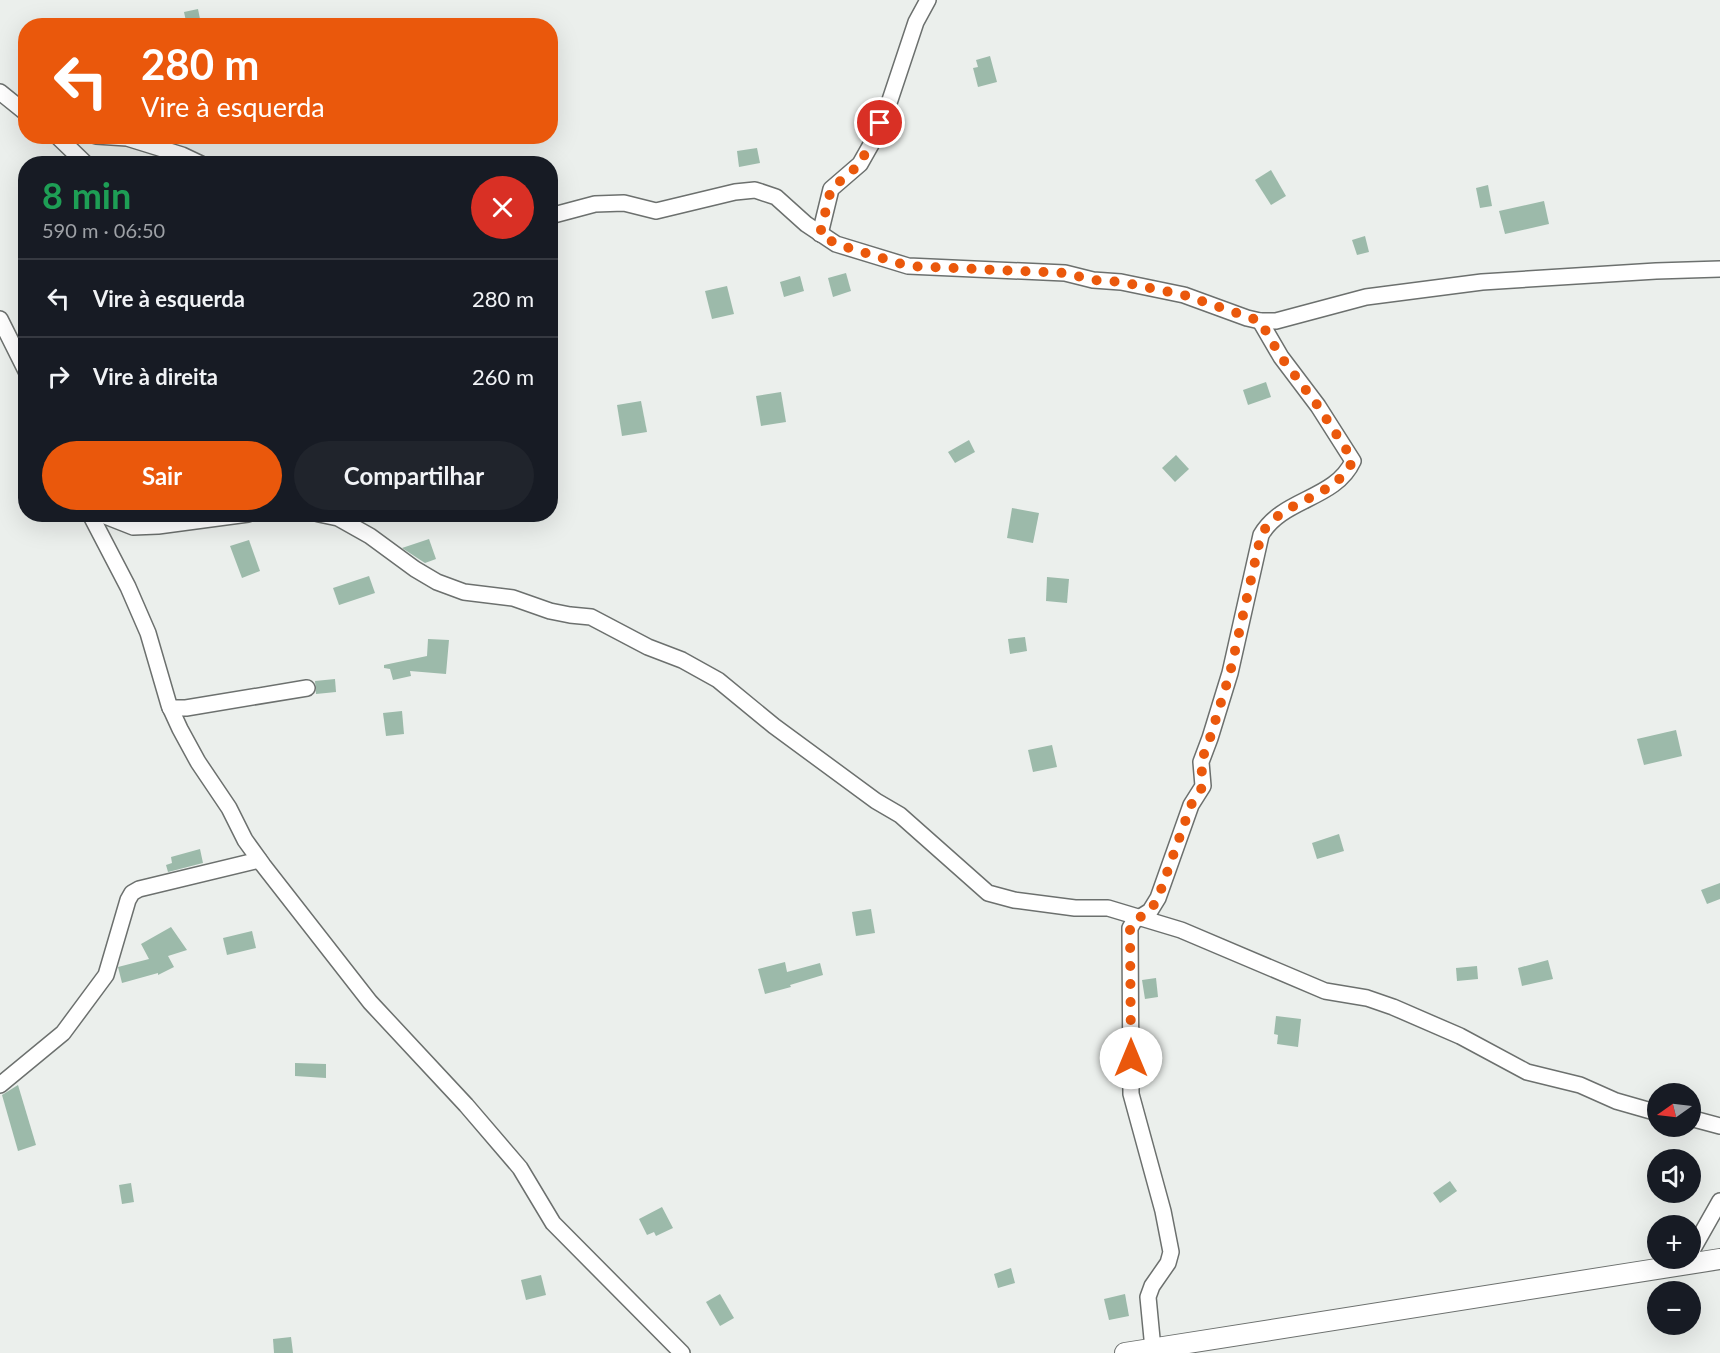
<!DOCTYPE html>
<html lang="pt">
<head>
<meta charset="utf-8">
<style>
	:root { --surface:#171b24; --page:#20242c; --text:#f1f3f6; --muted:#9ea1a6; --line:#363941; --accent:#ea580c }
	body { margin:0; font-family:Lato,sans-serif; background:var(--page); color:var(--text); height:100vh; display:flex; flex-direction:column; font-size:22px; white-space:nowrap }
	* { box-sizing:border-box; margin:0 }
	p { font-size:20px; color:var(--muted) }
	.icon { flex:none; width:33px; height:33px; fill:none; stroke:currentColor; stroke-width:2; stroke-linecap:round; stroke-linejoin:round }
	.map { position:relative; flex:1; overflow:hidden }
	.side { position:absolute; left:18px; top:156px; width:540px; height:366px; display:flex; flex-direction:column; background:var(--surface); border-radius:24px; box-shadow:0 6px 24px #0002 }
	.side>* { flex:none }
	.top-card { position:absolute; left:18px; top:18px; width:540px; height:126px; border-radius:24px; box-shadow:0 6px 24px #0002; background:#ea580c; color:#fff; overflow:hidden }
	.needle { width:39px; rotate:256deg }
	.buttons { position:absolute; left:1647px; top:1083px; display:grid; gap:12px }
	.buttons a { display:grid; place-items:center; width:54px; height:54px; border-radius:50%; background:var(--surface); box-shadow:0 6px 24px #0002; font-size:30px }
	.pin { position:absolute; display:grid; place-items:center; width:51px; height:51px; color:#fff; margin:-26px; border:3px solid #fff; border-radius:50%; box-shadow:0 2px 6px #0007 }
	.me { position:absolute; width:66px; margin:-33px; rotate:0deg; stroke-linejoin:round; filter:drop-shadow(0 0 4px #0008) }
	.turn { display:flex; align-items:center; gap:21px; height:126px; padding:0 24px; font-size:27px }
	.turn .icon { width:78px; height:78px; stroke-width:2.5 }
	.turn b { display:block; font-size:42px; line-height:51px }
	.round { display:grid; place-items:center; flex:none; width:63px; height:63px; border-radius:32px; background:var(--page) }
	.headline { display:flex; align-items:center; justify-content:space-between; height:102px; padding:0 24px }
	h1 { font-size:36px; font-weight:700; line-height:45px; color:#1e9e55 }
	.button { display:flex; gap:12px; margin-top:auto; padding:12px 24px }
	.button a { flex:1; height:69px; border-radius:36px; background:var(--accent); color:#fff; font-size:24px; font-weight:700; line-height:69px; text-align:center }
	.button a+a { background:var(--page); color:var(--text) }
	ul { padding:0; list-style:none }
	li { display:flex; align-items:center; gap:18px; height:78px; padding:0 24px; border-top:2px solid var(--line) }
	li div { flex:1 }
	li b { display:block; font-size:22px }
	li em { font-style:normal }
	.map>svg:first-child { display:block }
</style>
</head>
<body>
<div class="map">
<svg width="1720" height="1353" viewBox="0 0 1720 1353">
	<rect width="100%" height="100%" fill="#ebefec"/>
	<!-- building -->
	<g fill="#9cbaaa">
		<polygon points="198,9 201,24 187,26 184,12"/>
		<polygon points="990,56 997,82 978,87 973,68 978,67 976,60"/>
		<polygon points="757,148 760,163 739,167 737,151"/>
		<polygon points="1271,170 1286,196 1271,205 1255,180"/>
		<polygon points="1488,185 1492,206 1480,208 1476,188"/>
		<polygon points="1544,201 1549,224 1505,234 1499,211"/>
		<polygon points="1365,236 1369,252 1357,255 1352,240"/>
		<polygon points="846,273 851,291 833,297 828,278"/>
		<polygon points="800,276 804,291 784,297 780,282"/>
		<polygon points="727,286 734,314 712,319 705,291"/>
		<polygon points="1266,382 1271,397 1248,405 1243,390"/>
		<polygon points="781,392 786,422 761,426 756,396"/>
		<polygon points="641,401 647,432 622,436 617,405"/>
		<polygon points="969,440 975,452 955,463 948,452"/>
		<polygon points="1176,455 1189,469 1175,482 1162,468"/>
		<polygon points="1012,508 1039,513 1033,543 1007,538"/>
		<polygon points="429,539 436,559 425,563 402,548"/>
		<polygon points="249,540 260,571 242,578 230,546"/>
		<polygon points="369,576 375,593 339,605 333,588"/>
		<polygon points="1047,577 1069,579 1067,603 1046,601"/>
		<polygon points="1025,637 1027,651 1010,654 1008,639"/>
		<polygon points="428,639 449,640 446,674 410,671 411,676 393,680 390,669 384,668 384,665 427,656"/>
		<polygon points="335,679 336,692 316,694 315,681"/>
		<polygon points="402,711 404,734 386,736 383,713"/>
		<polygon points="1676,730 1682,756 1644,765 1637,739"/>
		<polygon points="1052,745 1057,767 1033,772 1028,750"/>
		<polygon points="1339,834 1344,851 1317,859 1312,843"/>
		<polygon points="200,849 203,863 168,872 166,865 172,863 171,857"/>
		<polygon points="1720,883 1720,899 1707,904 1701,890"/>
		<polygon points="871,909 875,933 856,936 852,912"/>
		<polygon points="171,927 187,950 168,956 174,967 158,975 158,973 122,983 118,967 149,959 141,944"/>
		<polygon points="252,931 256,948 227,955 223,938"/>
		<polygon points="1548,960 1553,979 1522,986 1518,968"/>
		<polygon points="785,962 787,972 820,963 823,975 790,985 791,987 765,994 758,969"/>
		<polygon points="1477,966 1478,979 1457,981 1456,968"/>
		<polygon points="1156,978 1158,997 1145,999 1142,980"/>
		<polygon points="1276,1016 1301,1019 1298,1047 1277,1044 1278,1035 1274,1034"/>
		<polygon points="295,1063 326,1064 326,1078 295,1076"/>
		<polygon points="18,1085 36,1145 18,1151 2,1095"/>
		<polygon points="1450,1181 1457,1191 1440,1203 1433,1193"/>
		<polygon points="131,1183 134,1202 122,1204 119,1185"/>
		<polygon points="662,1207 673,1228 656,1236 654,1232 647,1235 639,1219"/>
		<polygon points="1011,1268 1015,1283 998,1288 994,1274"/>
		<polygon points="541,1275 546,1295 526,1300 521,1280"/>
		<polygon points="720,1294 734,1318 720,1326 706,1302"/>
		<polygon points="1125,1294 1129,1316 1109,1320 1104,1299"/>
		<polygon points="291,1337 293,1353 274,1353 273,1339"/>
	</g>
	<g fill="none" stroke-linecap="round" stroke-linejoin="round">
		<!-- minor casing -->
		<g stroke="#6c706e" stroke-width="18">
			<g id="minor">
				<polyline points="0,92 26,113"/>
				<polyline points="57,136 86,164"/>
				<polyline points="96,136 127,138 182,155 201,164"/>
				<polyline points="550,216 595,204 624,203 656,211 735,192 755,190 776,197 806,224 836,244 908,266 1065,273 1093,280 1121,282 1184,295 1247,318 1260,321 1276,321 1366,297 1482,282 1656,271 1720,269"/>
				<polyline points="820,234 831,189 860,164 873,141 888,106 916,22 928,0"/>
				<polyline points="0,319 26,371"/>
				<polyline points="90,514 128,587 148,633 169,705 180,729 198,762 229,808 245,840 263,865 370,1002 466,1105 520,1168 553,1223 682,1353"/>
				<polyline points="100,514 133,527 158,526 248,514"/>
				<polyline points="319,514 338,518 370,536 415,569 437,582 464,592 513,598 550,611 570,615 591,617 648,647 682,660 718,680 774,726 876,801 900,815 988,893 1014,900 1075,908 1108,908 1181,930 1325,991 1367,998 1393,1007 1460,1036 1527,1072 1580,1085 1616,1101 1658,1113"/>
				<polyline points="170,708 186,708 307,688"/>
				<polyline points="0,1085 63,1033 106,975 128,900 132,893 139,889 259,860"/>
				<polyline points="1690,1118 1720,1126"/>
				<polyline points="1690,1254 1720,1201"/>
				<path d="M1153,1349L1148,1297L1152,1286L1168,1263L1171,1252L1163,1211L1131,1094L1130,928L1134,921L1150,911L1158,898L1191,805L1203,786L1201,762L1210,738L1230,673L1261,535C1282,498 1335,500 1353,461L1318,406L1281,357L1260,321"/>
			</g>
		</g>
		<!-- tertiary casing -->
		<g stroke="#6c706e" stroke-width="22">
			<polyline id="tertiary" points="1125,1353 1720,1259"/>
		</g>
		<!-- minor -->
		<use href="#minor" stroke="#fff" stroke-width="15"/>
		<!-- tertiary -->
		<use href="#tertiary" stroke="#fff" stroke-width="20"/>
	</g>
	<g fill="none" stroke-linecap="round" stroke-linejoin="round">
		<!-- route -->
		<path stroke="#ea580c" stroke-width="10" stroke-dasharray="0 18" d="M880,123L860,164L831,189L820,234L836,244L908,266L1065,273L1093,280L1121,282L1184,295L1260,321L1281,357L1318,406L1353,460C1335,500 1282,498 1261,535L1230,673L1210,738L1201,762L1203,786L1191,805L1158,898L1150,911L1134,921L1130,928L1131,1058"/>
	</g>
</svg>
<div class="buttons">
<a><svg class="needle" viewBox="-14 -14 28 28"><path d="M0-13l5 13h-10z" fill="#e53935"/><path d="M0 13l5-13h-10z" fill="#9ea1a6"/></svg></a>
<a><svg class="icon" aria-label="sound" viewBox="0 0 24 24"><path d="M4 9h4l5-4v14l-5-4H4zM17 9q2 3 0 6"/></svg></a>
<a>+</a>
<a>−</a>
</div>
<div class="pin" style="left:880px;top:123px;background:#d93025"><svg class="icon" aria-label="arrive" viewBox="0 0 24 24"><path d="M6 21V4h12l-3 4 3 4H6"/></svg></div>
<svg class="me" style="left:1131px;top:1058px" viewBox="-20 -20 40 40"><circle r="19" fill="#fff"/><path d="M0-13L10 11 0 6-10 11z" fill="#ea580c"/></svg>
<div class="top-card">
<div class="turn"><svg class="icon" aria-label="left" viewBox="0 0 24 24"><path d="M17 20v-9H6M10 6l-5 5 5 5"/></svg><div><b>280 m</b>Vire à esquerda</div></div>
</div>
<section class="side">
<div class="headline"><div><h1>8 min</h1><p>590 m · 06:50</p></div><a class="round" style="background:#d93025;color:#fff"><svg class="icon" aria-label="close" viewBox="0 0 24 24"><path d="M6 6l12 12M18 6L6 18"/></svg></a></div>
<ul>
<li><svg class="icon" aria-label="left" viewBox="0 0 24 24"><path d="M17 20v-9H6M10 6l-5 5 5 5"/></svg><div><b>Vire à esquerda</b></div><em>280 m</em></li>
<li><svg class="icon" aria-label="right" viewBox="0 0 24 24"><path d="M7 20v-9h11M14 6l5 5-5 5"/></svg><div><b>Vire à direita</b></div><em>260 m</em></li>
</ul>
<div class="button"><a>Sair</a><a>Compartilhar</a></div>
</section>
</div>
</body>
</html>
